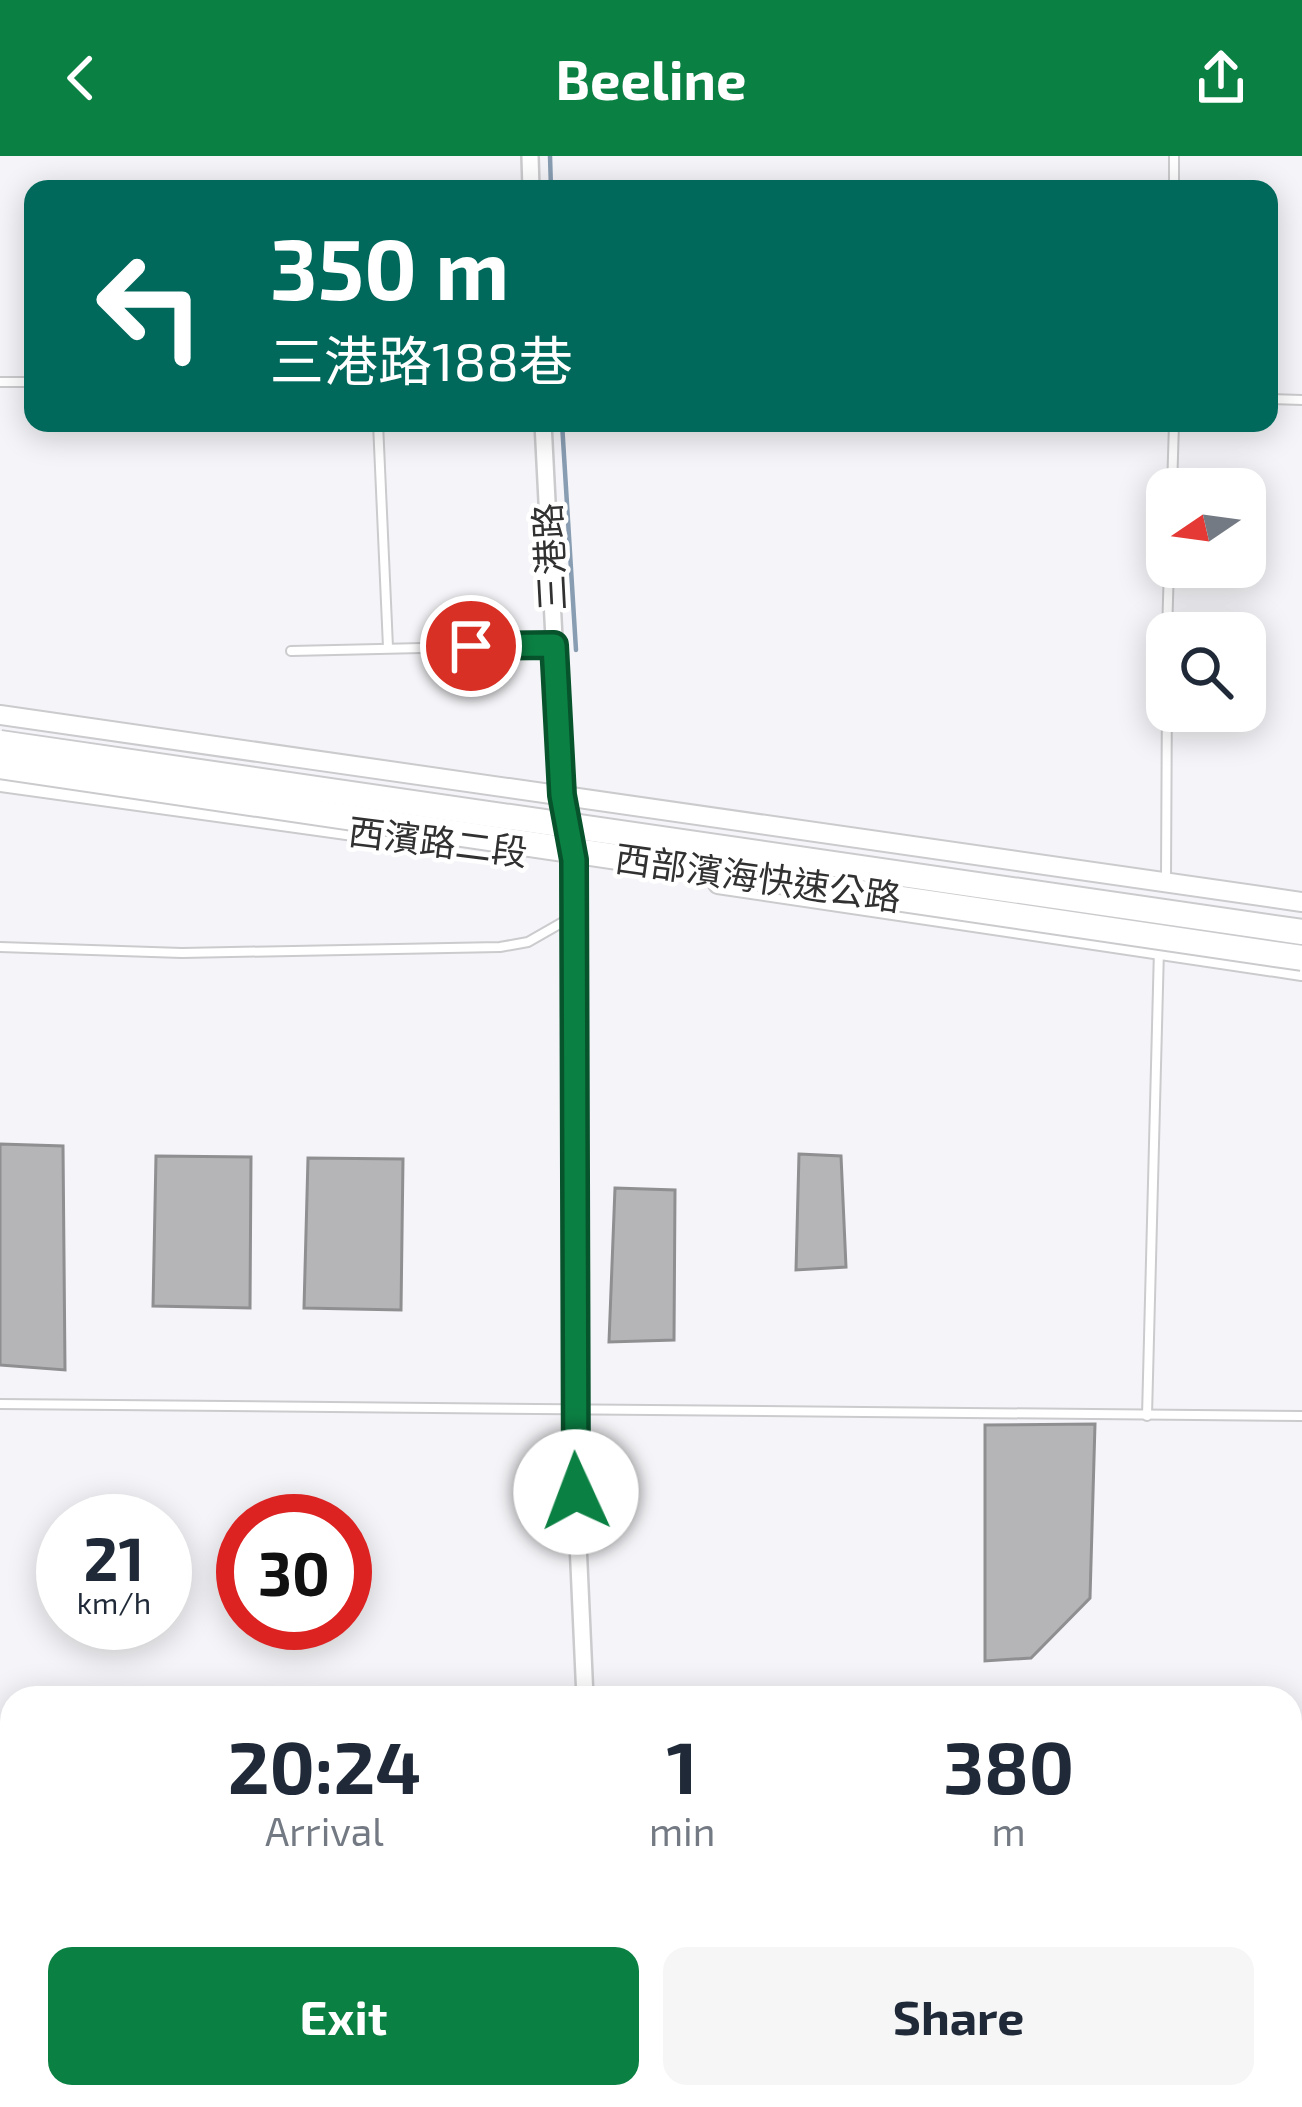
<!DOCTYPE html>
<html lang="en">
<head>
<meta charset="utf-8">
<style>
	:root { --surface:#fff; --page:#f6f6f7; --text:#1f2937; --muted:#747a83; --accent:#0b8043 }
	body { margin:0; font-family:"Exo 2","Noto Sans TC",sans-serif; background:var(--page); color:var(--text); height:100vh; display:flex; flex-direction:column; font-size:45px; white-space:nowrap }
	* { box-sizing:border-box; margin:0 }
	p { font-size:39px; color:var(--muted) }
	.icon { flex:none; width:66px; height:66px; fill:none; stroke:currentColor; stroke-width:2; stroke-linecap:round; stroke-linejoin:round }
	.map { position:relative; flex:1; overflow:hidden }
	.drawer { position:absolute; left:0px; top:1530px; width:1302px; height:423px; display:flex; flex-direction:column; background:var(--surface); border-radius:36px 36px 0 0; box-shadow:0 6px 30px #0003 }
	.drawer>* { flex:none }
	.banner { position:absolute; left:24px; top:24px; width:1254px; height:252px; border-radius:24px; box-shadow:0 6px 30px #0003; background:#00695c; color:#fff; overflow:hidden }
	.needle { width:78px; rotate:257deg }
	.tools { position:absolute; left:1146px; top:312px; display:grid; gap:24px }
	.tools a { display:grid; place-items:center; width:120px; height:120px; border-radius:24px; background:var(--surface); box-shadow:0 6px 30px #0003; font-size:60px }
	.speed { position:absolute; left:36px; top:1338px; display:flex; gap:24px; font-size:60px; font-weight:700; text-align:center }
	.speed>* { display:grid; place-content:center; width:156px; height:156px; border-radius:50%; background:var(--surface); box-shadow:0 6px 30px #0003; line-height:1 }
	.speed small { font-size:30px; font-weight:400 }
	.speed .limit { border:18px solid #d22; background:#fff; color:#111 }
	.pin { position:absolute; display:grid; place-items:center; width:102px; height:102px; color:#fff; margin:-51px; border:6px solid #fff; border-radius:50%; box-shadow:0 3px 12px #0007 }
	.me { position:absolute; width:132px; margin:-66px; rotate:358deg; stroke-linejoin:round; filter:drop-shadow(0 0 9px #0008) }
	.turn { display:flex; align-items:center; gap:42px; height:252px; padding:0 48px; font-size:54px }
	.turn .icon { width:156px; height:156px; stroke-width:2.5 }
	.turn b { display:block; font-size:84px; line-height:102px }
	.eta { display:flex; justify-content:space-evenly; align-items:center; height:204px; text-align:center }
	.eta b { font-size:72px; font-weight:700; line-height:84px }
	.cta { display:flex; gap:24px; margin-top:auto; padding:24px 48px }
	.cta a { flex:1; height:138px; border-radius:24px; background:var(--accent); color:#fff; font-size:48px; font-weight:700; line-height:138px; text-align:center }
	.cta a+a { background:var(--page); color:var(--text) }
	header { display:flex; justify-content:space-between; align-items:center; height:156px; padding:0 48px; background:var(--accent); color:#fff; font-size:54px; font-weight:700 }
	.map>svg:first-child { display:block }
</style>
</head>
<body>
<header><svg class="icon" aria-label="back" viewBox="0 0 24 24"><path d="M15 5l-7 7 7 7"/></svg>Beeline<svg class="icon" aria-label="share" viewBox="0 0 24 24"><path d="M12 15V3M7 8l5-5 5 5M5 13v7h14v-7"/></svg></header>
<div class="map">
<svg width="1302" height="1951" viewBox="0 0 1302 1951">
	<rect width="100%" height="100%" fill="#f5f5f9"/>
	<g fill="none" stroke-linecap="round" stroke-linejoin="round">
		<!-- stream -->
		<g stroke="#889db2" stroke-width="4.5">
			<polyline points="550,0 551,33"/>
			<polyline points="562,267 576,494"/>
		</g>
	</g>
	<!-- building -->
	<g fill="#b5b5b8" stroke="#8f8f92" stroke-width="3">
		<polygon points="0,988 63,990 65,1214 0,1209"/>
		<polygon points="799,998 841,1000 846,1111 796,1114"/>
		<polygon points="156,1000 251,1001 250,1152 153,1150"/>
		<polygon points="308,1002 403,1003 401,1154 304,1152"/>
		<polygon points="615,1032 675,1034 674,1184 609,1186"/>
		<polygon points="1095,1268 1090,1442 1031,1502 985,1505 985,1269"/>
	</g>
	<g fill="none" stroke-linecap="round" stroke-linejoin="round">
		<!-- service casing -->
		<g stroke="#cbcbce" stroke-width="12">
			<g id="service">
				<polyline points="1174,0 1174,33"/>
				<polyline points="0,226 33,226"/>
				<polyline points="1269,243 1302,244"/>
				<polyline points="378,267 388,491"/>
				<polyline points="1172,333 1174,267"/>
				<polyline points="1167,477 1169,411"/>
				<polyline points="291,495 554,489"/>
				<polyline points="1166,723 1167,533"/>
				<polyline points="0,791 182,797 500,791 528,786 570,762"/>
				<polyline points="0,1248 1302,1260"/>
				<polyline points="1147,1260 1159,793"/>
				<polyline points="1290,1767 1302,1767"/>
				<polyline points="114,1951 125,1941"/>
			</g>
		</g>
		<!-- minor casing -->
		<g stroke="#cbcbce" stroke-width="20">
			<g id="minor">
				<polyline points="530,0 531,33"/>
				<polyline points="543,267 562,639 574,703 572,1253 585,1542"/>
				<polyline points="598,1941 598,1951"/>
				<polyline points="0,1942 2,1951"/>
			</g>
		</g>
		<!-- tertiary casing -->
		<g stroke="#cbcbce" stroke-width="22">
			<g id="tertiary">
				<polyline points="0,559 1302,746"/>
				<polyline points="0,626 447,688"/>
				<polyline points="718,728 1302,815"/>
			</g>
		</g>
		<!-- service -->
		<use href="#service" stroke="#fff" stroke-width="8"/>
		<!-- minor -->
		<use href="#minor" stroke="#fff" stroke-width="15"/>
		<!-- tertiary -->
		<use href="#tertiary" stroke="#fff" stroke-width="18"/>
		<!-- trunk-bridge casing -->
		<g stroke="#cbcbce" stroke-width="28" stroke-linecap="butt">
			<g id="trunk-bridge">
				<polyline points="0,587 1302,776"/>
				<polyline points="0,610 1302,802"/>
			</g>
		</g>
		<!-- trunk-bridge -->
		<use href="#trunk-bridge" stroke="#fff" stroke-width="24"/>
	</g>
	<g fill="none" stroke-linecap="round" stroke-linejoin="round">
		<!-- route casing -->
		<g stroke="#07532c" stroke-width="30">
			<polyline id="route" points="471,490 554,489 562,639 574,704 576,1336"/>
		</g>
		<!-- route -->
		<use href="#route" stroke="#0b8043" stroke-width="21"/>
	</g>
	<g text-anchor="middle" stroke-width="9" stroke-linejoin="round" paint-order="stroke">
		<!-- street labels -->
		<g font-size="36" fill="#313132" stroke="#fff">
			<text transform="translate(550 401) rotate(-93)" y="13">三港路</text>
			<text transform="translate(438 686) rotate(7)" y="13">西濱路二段</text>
			<text transform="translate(758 722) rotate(8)" y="13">西部濱海快速公路</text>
		</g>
	</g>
</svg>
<div class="tools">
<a><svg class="needle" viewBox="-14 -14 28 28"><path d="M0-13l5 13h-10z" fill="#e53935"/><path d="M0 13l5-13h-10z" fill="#747a83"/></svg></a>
<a><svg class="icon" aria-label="search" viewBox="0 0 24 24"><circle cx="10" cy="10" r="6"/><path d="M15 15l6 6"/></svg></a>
</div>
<div class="speed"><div>21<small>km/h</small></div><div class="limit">30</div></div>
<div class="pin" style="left:471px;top:490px;background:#d93025"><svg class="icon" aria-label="arrive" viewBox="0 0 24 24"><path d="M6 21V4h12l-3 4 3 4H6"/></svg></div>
<svg class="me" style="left:576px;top:1336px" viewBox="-20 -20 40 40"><circle r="19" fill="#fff"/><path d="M0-13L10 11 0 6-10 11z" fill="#0b8043"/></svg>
<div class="banner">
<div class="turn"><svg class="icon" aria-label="left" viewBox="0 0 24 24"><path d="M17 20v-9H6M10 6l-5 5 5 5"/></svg><div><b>350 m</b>三港路188巷</div></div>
</div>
<section class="drawer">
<div class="eta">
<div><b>20:24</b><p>Arrival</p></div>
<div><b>1</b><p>min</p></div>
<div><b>380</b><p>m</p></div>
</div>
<div class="cta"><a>Exit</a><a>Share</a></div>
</section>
</div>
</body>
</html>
